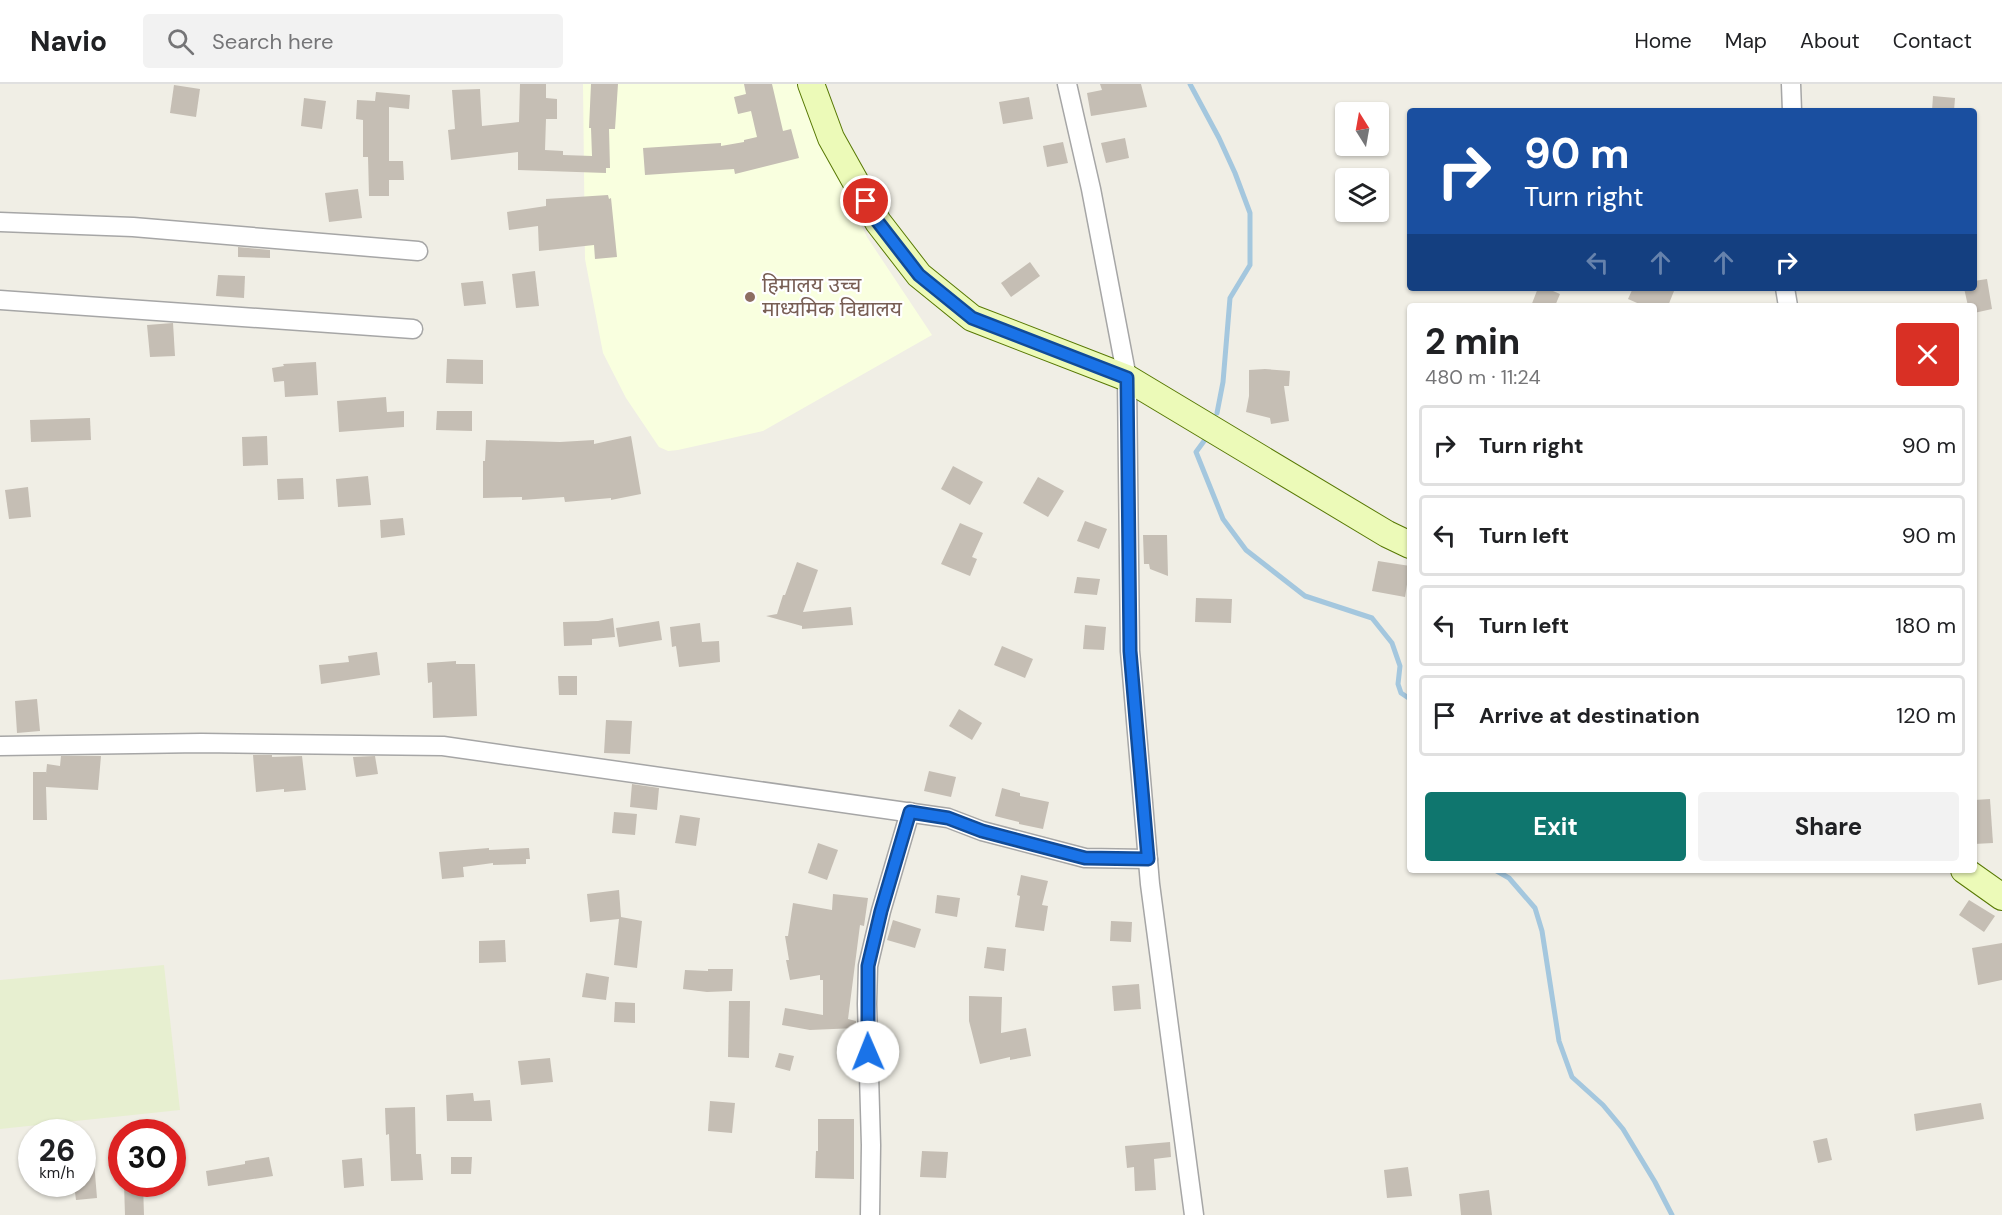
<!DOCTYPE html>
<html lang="en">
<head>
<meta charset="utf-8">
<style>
	:root { --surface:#fff; --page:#f2f2f2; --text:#202124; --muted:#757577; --line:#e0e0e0; --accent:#0f766e }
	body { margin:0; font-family:"DM Sans","Noto Sans Devanagari",sans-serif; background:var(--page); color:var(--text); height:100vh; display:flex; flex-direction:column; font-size:22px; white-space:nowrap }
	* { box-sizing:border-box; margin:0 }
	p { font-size:20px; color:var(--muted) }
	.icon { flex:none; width:33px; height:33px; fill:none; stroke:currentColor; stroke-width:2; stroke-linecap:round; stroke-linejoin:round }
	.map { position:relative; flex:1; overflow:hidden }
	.panel { position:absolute; left:1407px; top:219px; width:570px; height:570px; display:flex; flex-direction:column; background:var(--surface); border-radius:6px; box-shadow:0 2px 4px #0004 }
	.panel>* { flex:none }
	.hud { position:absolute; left:1407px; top:24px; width:570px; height:183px; border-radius:6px; box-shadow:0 2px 4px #0004; background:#1a4fa0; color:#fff; overflow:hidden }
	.needle { width:39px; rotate:349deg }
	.buttons { position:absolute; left:1335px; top:18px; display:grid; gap:12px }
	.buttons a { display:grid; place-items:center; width:54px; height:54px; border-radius:6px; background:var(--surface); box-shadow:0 2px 4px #0004; font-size:30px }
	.speed { position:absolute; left:18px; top:1035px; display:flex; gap:12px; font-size:30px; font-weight:700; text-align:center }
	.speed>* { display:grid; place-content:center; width:78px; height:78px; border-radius:50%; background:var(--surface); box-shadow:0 2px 4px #0004; line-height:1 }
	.speed small { font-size:15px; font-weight:400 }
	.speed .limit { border:9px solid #d22; background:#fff; color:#111 }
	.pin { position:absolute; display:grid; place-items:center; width:51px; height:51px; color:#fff; margin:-26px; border:3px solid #fff; border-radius:50%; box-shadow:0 2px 6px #0007 }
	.me { position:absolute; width:66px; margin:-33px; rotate:359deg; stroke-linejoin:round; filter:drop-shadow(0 0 4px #0008) }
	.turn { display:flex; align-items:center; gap:21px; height:126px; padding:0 18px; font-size:27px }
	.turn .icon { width:78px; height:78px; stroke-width:2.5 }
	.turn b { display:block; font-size:42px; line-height:51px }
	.lanes { display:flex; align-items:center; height:57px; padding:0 18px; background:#0003; justify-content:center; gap:30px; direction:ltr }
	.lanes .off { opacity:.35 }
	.round { display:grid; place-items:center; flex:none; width:63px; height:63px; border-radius:6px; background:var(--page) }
	.headline { display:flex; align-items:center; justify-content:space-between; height:102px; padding:0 18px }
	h1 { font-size:36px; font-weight:700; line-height:45px }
	.action { display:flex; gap:12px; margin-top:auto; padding:12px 18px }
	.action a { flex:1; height:69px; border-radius:6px; background:var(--accent); color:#fff; font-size:24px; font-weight:700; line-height:69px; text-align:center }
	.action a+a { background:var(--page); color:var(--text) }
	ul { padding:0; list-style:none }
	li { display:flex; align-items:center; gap:18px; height:81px; margin:0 12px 9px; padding:0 6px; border:3px solid var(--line); border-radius:6px }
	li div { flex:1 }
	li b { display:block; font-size:22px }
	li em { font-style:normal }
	header { display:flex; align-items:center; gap:36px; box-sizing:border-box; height:84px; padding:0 30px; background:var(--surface); border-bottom:2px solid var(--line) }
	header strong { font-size:28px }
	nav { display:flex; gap:33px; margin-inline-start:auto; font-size:21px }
	.search { width:420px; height:54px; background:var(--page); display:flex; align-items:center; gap:15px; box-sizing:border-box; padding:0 21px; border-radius:6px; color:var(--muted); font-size:22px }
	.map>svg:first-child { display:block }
</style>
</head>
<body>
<header>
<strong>Navio</strong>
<div class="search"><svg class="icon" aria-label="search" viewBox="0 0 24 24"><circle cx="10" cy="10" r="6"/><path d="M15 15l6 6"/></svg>Search here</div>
<nav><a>Home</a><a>Map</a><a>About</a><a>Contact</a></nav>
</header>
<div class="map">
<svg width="2002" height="1131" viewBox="0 0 2002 1131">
	<rect width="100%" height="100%" fill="#f0eee5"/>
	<!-- education -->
	<polygon fill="#f9ffdf" points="583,0 802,0 816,46 867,153 932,251 763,347 678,366 668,367 659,363 626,314 603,269 585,175"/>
	<!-- farmland -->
	<polygon fill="#e7efd0" points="164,881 180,1026 0,1045 0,896"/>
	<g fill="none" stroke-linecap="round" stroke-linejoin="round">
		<!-- stream -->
		<g stroke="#a4c7de" stroke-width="5">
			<polyline points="1190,0 1219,54 1235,89 1250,129 1250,181 1230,214 1223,298 1217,329"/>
			<polyline points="1207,353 1196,368 1223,435 1246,466 1305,512 1372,534 1392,559 1400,582 1398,600 1401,609 1410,615"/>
			<polyline points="1495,786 1509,794 1535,824 1542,847 1559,957 1572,993 1603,1021 1623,1045 1655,1098 1672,1131"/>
		</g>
	</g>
	<!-- building -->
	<g fill="#c5beb4">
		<polygon points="520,0 546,0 546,14 557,15 557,35 546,35 545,66 563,67 563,71 592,72 591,44 589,44 591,0 618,0 615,45 609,45 610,84 606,84 606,89 518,86 518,68 451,76 448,46 455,45 452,6 480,5 482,42 519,38"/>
		<polygon points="744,0 772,0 783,47 791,45 799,74 735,90 734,85 645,91 643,64 721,59 721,62 744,58 744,56 757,53 751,27 738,30 734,13 746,10"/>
		<polygon points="1100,0 1141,0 1147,23 1091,32 1087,9 1102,6"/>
		<polygon points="174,1 200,5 196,33 170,29"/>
		<polygon points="376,8 410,11 409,25 389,23 389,77 403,77 404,96 389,96 389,112 369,112 368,73 363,73 363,36 356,35 357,16 375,17"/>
		<polygon points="1933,12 1955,14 1954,27 1932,27"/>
		<polygon points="1029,13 1033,35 1003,40 999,18"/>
		<polygon points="304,14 326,17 322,45 301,42"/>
		<polygon points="1125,54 1129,74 1106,79 1101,59"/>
		<polygon points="1063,58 1068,79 1047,83 1043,62"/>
		<polygon points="358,105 362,134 329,138 325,109"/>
		<polygon points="608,111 609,115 611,114 617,173 595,175 594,161 539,167 538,142 509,146 507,128 546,122 546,115"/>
		<polygon points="238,163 270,166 270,174 238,173"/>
		<polygon points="1030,178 1040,192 1011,213 1001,199"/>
		<polygon points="535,187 539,222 516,224 512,190"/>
		<polygon points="218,191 245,192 244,214 216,212"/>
		<polygon points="1987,195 1992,225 1974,229 1974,222 1968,222 1964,204 1974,204 1974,197"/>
		<polygon points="483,197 486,220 464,222 461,199"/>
		<polygon points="1538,204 1546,204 1560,210 1555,222 1531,222"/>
		<polygon points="1633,204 1666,204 1674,207 1668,222 1644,222 1628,215"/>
		<polygon points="173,239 175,272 150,273 147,241"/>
		<polygon points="447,275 483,276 483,300 446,299"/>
		<polygon points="316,278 318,311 285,313 284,297 274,298 272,284 284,282 283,280"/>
		<polygon points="1265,285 1290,287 1289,302 1284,302 1289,337 1271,340 1270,334 1246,328 1249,312 1249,286"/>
		<polygon points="386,313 387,328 404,327 404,343 339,348 337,317"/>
		<polygon points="437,327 472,327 472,347 436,346"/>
		<polygon points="90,334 91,356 31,358 30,336"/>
		<polygon points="267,352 268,381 243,382 242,353"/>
		<polygon points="631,352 641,410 611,416 611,414 565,418 564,413 522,416 522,413 483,414 483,377 485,377 486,356 560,358 594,356 594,360"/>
		<polygon points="953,382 983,398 970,421 941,405"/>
		<polygon points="368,392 371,421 338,423 336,395"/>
		<polygon points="1038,393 1064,407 1048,433 1023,419"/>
		<polygon points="303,394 304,415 278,416 277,395"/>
		<polygon points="28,403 31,433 9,435 5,406"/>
		<polygon points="403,434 405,451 381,454 380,436"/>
		<polygon points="1085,437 1107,445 1099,465 1077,457"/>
		<polygon points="960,439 983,449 972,473 977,475 970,492 941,480"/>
		<polygon points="1143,451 1167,451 1168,492 1150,485 1149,480 1144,480"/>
		<polygon points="1378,477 1410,482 1405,513 1372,507"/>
		<polygon points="797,478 818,486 803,528 851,523 853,541 802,545 802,542 766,532 777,530 783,511 785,511"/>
		<polygon points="1077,493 1100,495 1097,511 1074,509"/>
		<polygon points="1196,514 1232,515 1231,539 1195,538"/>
		<polygon points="613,534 615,553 592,555 592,561 564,562 563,538 598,537"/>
		<polygon points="659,537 662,556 619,563 616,544"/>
		<polygon points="700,539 702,558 719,557 720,578 679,583 676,562 672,563 670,543"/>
		<polygon points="1085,541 1106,543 1104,566 1083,565"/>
		<polygon points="1002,562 1033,575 1025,594 994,581"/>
		<polygon points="377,568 380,591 321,600 319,581 349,578 348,572"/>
		<polygon points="456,577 456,580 475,580 477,632 433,634 432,598 428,599 427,579"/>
		<polygon points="558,592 577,592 577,611 559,611"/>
		<polygon points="37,615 40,647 17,649 15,617"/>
		<polygon points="959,625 982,639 972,656 949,642"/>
		<polygon points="606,636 632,637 630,670 604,669"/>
		<polygon points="253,671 272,671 272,673 302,672 306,706 284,708 284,705 256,708"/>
		<polygon points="61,672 101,672 98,706 46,703 47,736 33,736 33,688 46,688 46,690 47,680 60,682"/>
		<polygon points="375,672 378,690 356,693 353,673"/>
		<polygon points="929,687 956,693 951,713 924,707"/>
		<polygon points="632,700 659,704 657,726 630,723"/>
		<polygon points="1002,704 1020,709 1020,712 1049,718 1043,745 1019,740 1019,738 995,732"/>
		<polygon points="1990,715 1993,759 1974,760 1974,716"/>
		<polygon points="614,728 637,730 635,751 612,749"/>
		<polygon points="680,731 700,734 696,762 675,759"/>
		<polygon points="818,759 838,766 827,796 808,789"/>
		<polygon points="489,764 489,766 529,764 530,775 526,775 526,780 493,781 493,779 463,783 464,793 442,795 439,768"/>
		<polygon points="1021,791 1048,797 1042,821 1048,822 1044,847 1015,843 1020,812 1017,811"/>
		<polygon points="619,806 621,833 642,837 637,884 614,881 619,835 590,838 587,810"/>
		<polygon points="833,810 868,814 864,842 860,841 848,935 856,937 856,944 810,946 782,941 785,924 823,931 823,896 820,896 820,891 790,896 786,876 789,876 785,852 788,852 793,819 832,826"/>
		<polygon points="937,811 960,814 957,833 935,829"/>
		<polygon points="1969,816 1995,832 1984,848 1959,831"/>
		<polygon points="893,836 921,845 915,864 887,856"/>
		<polygon points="1111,837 1132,838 1131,858 1110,857"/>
		<polygon points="505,856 506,878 479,879 479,857"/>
		<polygon points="2002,859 2002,896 1978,901 1972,864"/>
		<polygon points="987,863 1006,865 1004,887 984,884"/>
		<polygon points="708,885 733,885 732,907 707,908 683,905 685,886 708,887"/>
		<polygon points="586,889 609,893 606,916 582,913"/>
		<polygon points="1139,900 1141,925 1114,927 1112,902"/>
		<polygon points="969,912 1002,913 1001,949 1026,944 1031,972 1010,976 1010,973 980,980 969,937"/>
		<polygon points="729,917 750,917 749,974 728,973"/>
		<polygon points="615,918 635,919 635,939 614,938"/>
		<polygon points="779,969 794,972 790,987 775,983"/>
		<polygon points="550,974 553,998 521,1001 518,977"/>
		<polygon points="473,1009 474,1017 490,1016 492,1037 447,1037 446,1011"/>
		<polygon points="710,1017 735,1019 732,1049 708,1047"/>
		<polygon points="1981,1019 1984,1035 1916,1047 1914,1030"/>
		<polygon points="415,1023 416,1070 421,1070 423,1096 391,1097 389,1050 386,1051 385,1024"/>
		<polygon points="818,1035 854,1035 854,1095 815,1094 816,1067 818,1067"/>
		<polygon points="1827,1054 1832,1076 1818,1079 1813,1057"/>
		<polygon points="1170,1058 1171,1073 1154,1075 1156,1106 1135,1107 1134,1083 1127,1084 1125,1062"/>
		<polygon points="82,1065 93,1065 97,1114 76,1116 74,1100 82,1100"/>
		<polygon points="922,1067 948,1068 946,1094 920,1093"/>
		<polygon points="269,1073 273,1092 208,1102 206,1087 245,1080 245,1077"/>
		<polygon points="451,1073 472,1073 471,1090 451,1090"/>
		<polygon points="362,1074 364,1102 344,1104 342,1076"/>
		<polygon points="1408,1083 1412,1112 1387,1114 1384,1086"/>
		<polygon points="124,1100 143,1100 144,1131 125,1131"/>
		<polygon points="1489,1106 1492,1131 1461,1131 1459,1110"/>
	</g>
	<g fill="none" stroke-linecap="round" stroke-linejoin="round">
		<!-- street casing -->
		<g stroke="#a6a6a6" stroke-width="21">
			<g id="street">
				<polyline points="1067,0 1091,105 1127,294 1130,567 1150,800 1194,1131"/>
				<polyline points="1791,0 1792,27"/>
				<polyline points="0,138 133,143 418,167"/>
				<polyline points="1785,204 1788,222"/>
				<polyline points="0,216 413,245"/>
				<polyline points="0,662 201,659 443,662 948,734 982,747 1085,774 1148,775"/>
				<polyline points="870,1131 871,1061 867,920 868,882 881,827 910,728"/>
			</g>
		</g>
		<!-- secondary casing -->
		<g stroke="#577803" stroke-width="28">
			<g id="secondary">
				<polyline points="811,0 831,54 878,138 919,191 972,234 1127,294 1387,450 1410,461"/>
				<polyline points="1964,786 2002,813"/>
			</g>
		</g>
		<!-- street -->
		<use href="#street" stroke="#fff" stroke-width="18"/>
		<!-- secondary -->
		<use href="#secondary" stroke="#ecfab8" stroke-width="26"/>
	</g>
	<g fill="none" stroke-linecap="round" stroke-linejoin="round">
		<!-- route casing -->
		<g stroke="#114b97" stroke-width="15">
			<polyline id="route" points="866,117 878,138 919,191 972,234 1127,294 1130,567 1148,775 1085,774 982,747 948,734 910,728 881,827 868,882 868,968"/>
		</g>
		<!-- route -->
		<use href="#route" stroke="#1a73e8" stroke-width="10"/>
	</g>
	<!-- markers -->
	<circle fill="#8d6e63" stroke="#fff" stroke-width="2" cx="750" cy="213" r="6"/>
	<g text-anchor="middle" stroke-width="4.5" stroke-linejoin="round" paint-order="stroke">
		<!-- education labels -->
		<g font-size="21" fill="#785e54" stroke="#fff" text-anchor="start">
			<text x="762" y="208">हिमालय उच्च<tspan x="762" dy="24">माध्यमिक विद्यालय</tspan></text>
		</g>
	</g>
</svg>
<div class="buttons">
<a><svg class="needle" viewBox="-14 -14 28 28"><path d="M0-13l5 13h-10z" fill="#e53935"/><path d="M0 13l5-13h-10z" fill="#757577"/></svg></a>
<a><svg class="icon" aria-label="layers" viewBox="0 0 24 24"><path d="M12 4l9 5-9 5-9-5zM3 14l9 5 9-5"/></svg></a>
</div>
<div class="speed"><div>26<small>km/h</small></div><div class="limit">30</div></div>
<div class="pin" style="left:866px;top:117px;background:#d93025"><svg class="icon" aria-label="arrive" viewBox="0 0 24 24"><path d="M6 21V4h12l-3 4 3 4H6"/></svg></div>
<svg class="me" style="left:868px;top:968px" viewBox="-20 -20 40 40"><circle r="19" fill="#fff"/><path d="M0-13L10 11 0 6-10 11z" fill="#1a73e8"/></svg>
<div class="hud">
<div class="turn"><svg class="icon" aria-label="right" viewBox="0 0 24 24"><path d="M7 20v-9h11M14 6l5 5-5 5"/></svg><div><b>90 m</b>Turn right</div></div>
<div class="lanes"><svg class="icon off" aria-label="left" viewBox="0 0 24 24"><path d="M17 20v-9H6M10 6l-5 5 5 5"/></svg><svg class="icon off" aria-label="ahead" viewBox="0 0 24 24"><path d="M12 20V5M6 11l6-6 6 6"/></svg><svg class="icon off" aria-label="ahead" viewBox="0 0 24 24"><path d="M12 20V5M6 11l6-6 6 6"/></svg><svg class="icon" aria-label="right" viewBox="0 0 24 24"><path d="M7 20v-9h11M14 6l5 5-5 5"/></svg></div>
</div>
<section class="panel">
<div class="headline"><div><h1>2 min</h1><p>480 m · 11:24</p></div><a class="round" style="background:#d93025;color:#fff"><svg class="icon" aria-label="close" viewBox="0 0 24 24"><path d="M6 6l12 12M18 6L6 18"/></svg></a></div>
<ul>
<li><svg class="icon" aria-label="right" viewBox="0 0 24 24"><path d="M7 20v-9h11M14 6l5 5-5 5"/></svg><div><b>Turn right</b></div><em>90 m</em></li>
<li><svg class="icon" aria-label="left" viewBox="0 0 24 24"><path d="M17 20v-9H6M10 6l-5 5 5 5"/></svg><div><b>Turn left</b></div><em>90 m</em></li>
<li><svg class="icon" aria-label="left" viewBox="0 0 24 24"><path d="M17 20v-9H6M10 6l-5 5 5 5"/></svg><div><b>Turn left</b></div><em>180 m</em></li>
<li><svg class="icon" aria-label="arrive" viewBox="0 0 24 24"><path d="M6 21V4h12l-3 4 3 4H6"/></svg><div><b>Arrive at destination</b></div><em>120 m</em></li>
</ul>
<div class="action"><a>Exit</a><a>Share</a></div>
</section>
</div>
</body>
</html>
